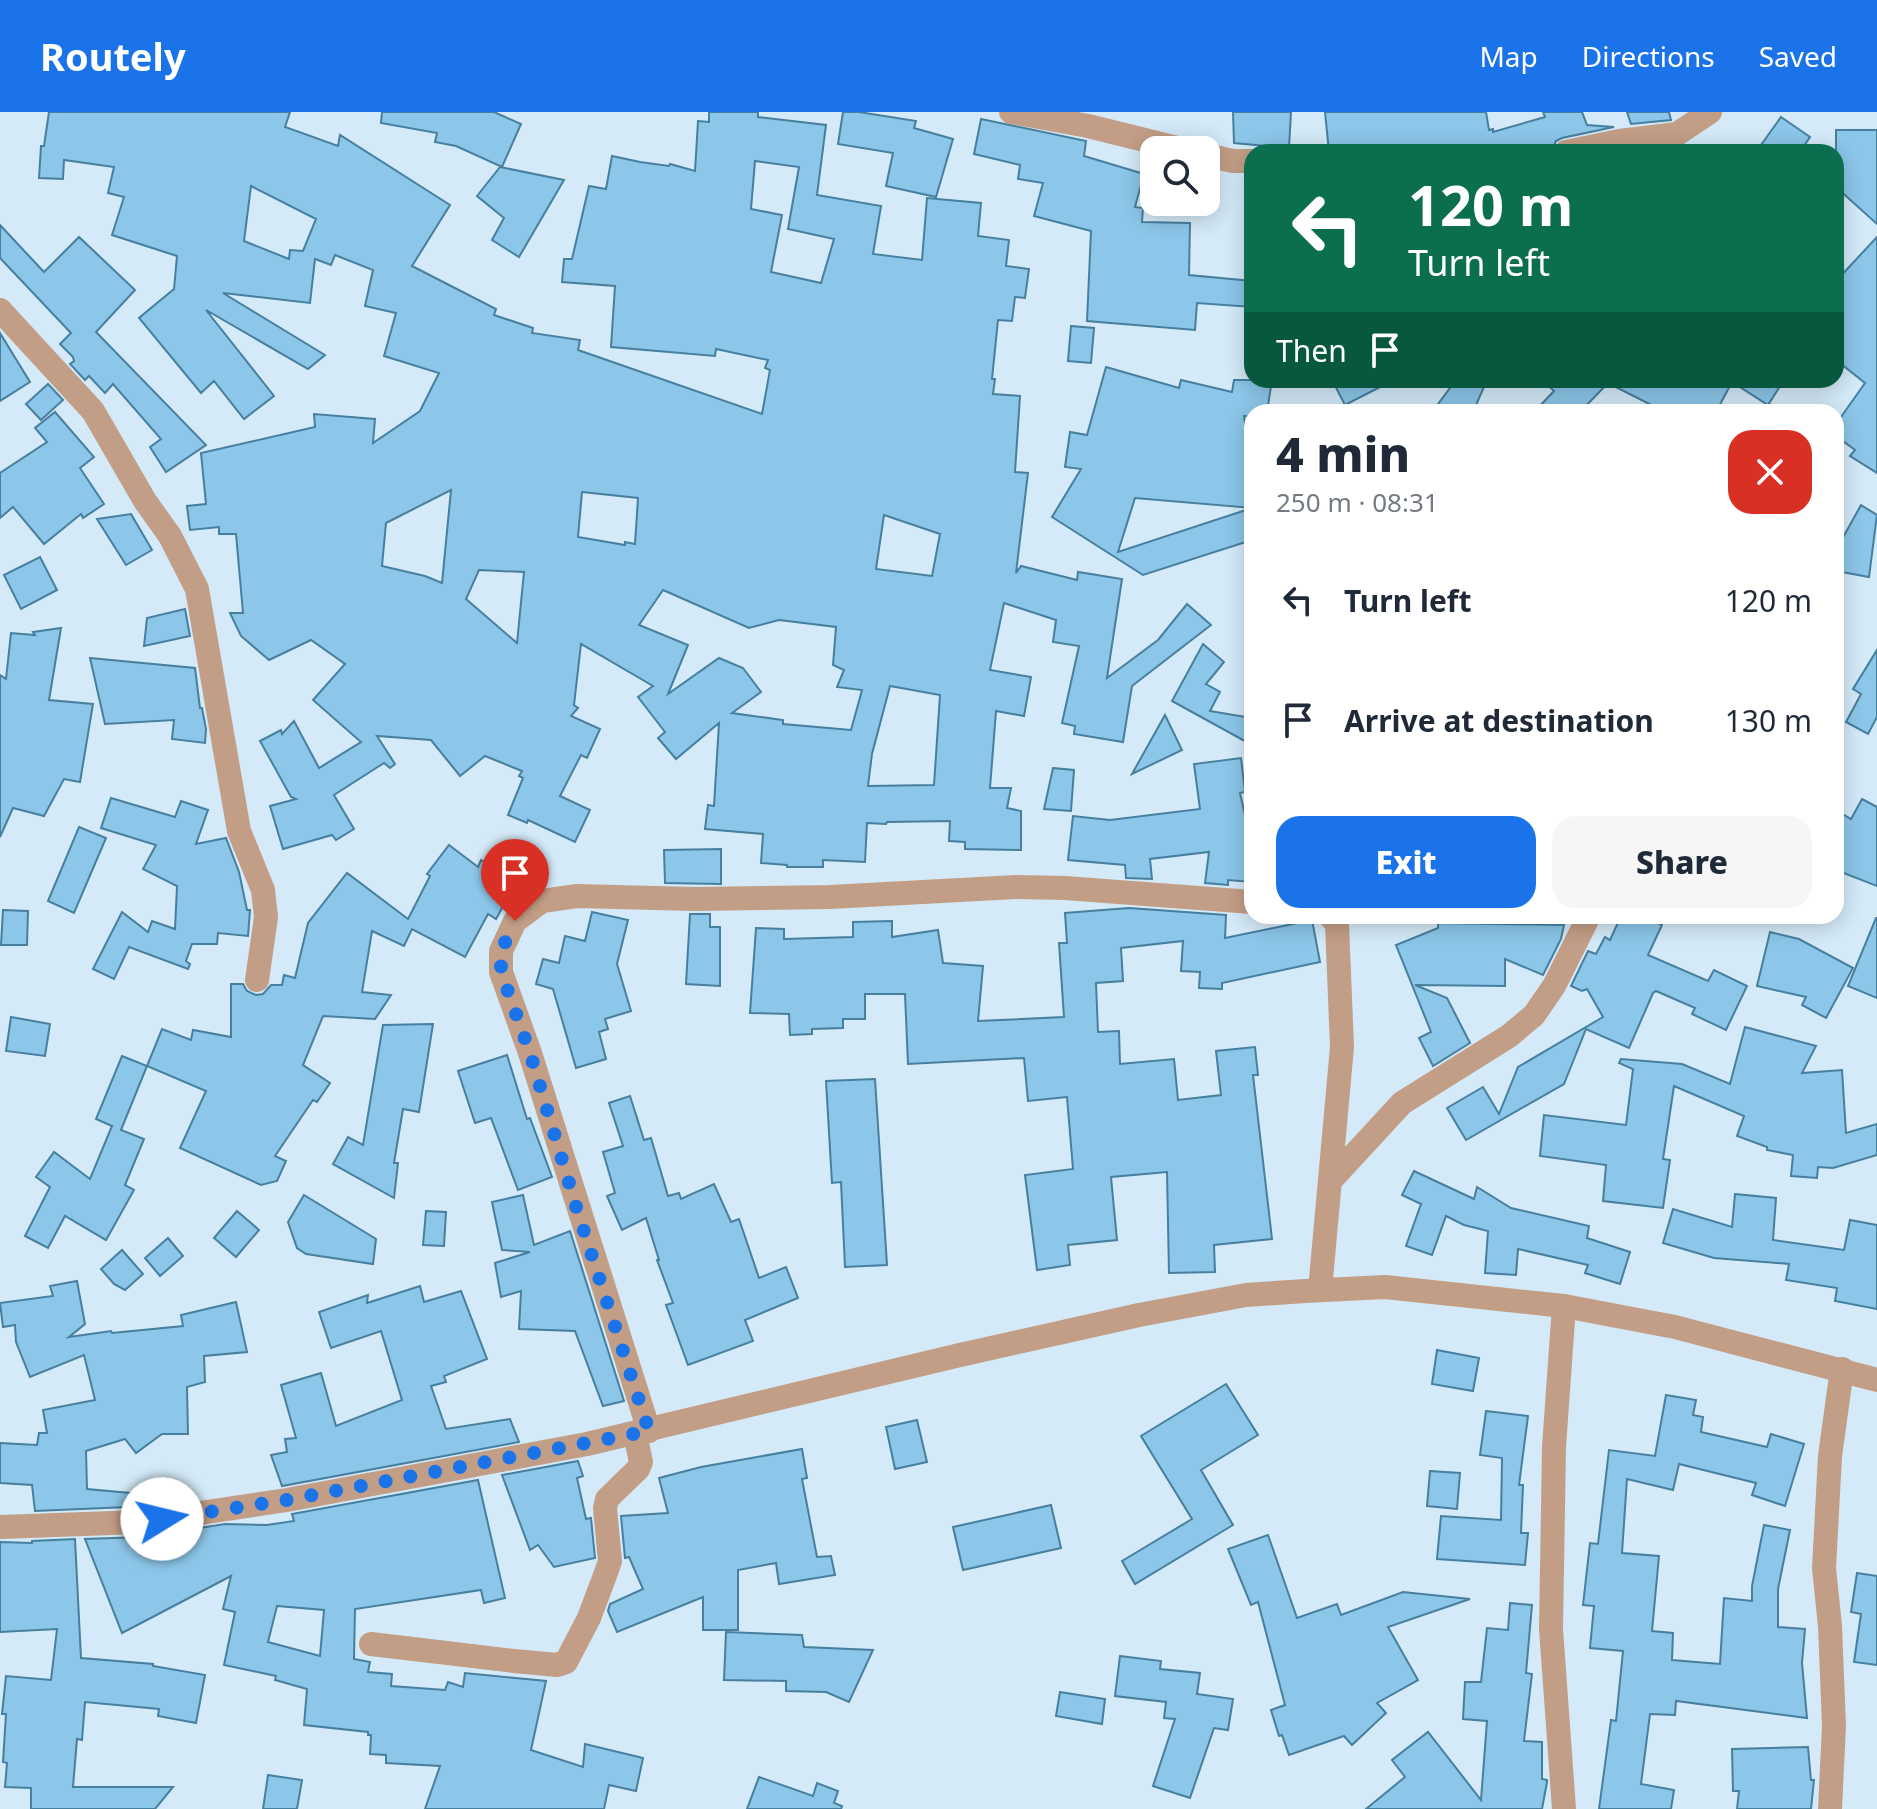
<!DOCTYPE html>
<html lang="en">
<head>
<meta charset="utf-8">
<style>
	:root { --surface:#fff; --page:#f6f6f7; --text:#1f2937; --muted:#747a83; --accent:#1a73e8 }
	body { margin:0; font-family:"Noto Sans",sans-serif; background:var(--page); color:var(--text); height:100vh; display:flex; flex-direction:column; font-size:30px; white-space:nowrap }
	* { box-sizing:border-box; margin:0 }
	p { font-size:26px; color:var(--muted) }
	.icon { flex:none; width:44px; height:44px; fill:none; stroke:currentColor; stroke-width:2; stroke-linecap:round; stroke-linejoin:round }
	.map { position:relative; flex:1; overflow:hidden }
	.details { position:absolute; left:1244px; top:292px; width:600px; height:520px; display:flex; flex-direction:column; background:var(--surface); border-radius:24px; box-shadow:0 4px 20px #0003 }
	.details>* { flex:none }
	.hud { position:absolute; left:1244px; top:32px; width:600px; height:244px; border-radius:24px; box-shadow:0 4px 20px #0003; background:#0b6e4f; color:#fff; overflow:hidden }
	.tools { position:absolute; left:1140px; top:24px; display:grid; gap:16px }
	.tools a { display:grid; place-items:center; width:80px; height:80px; border-radius:16px; background:var(--surface); box-shadow:0 4px 20px #0003; font-size:40px }
	.pin { position:absolute; display:grid; place-items:center; width:68px; height:68px; color:#fff; margin:-82px -34px; border-radius:50% 50% 50% 0; rotate:-45deg; box-shadow:0 0 8px #0007 }
	.pin .icon { rotate:45deg }
	.me { position:absolute; width:88px; margin:-44px; rotate:81deg; stroke-linejoin:round; filter:drop-shadow(0 0 6px #0008) }
	.turn { display:flex; align-items:center; gap:28px; height:168px; padding:0 32px; font-size:36px }
	.turn .icon { width:104px; height:104px; stroke-width:2.5 }
	.turn b { display:block; font-size:56px; line-height:68px }
	.then { display:flex; align-items:center; height:76px; padding:0 32px; background:#0003; gap:16px; font-size:30px }
	.round { display:grid; place-items:center; flex:none; width:84px; height:84px; border-radius:24px; background:var(--page) }
	.headline { display:flex; align-items:center; justify-content:space-between; height:136px; padding:0 32px }
	h1 { font-size:48px; font-weight:800; line-height:60px }
	.cta { display:flex; gap:16px; margin-top:auto; padding:16px 32px }
	.cta a { flex:1; height:92px; border-radius:24px; background:var(--accent); color:#fff; font-size:32px; font-weight:800; line-height:92px; text-align:center }
	.cta a+a { background:var(--page); color:var(--text) }
	ul { padding:0; list-style:none }
	li { display:flex; align-items:center; gap:24px; height:120px; padding:0 32px }
	li div { flex:1 }
	li b { display:block; font-size:30px }
	li em { font-style:normal }
	header { display:flex; align-items:center; gap:48px; box-sizing:border-box; height:112px; padding:0 40px; background:var(--accent); color:#fff }
	header strong { font-size:38px }
	nav { display:flex; gap:44px; margin-inline-start:auto; font-size:28px }
	.map>svg:first-child { display:block }
</style>
</head>
<body>
<header>
<strong>Routely</strong>
<nav><a>Map</a><a>Directions</a><a>Saved</a></nav>
</header>
<div class="map">
<svg width="1877" height="1697" viewBox="0 0 1877 1697">
	<rect width="100%" height="100%" fill="#d4eaf8"/>
	<!-- building -->
	<g fill="#8cc6e8" stroke="#477f9e" stroke-width="2" fill-rule="evenodd">
		<path d="M49,0H290L285,15L338,34L340,23L450,93L412,154L496,197L494,203L533,216L532,221L580,228L578,238L762,302L770,258L765,256L768,248L716,237L715,244L611,235L615,174L562,170L564,147H572L589,74L606,77L612,44L640,50L669,54L670,52L695,59L698,9L709,10V0H758V5L826,13L817,83L881,94L873,142L922,148L927,86L981,91L978,124L1009,128L1006,154L1029,157L1025,186L1015,185L1012,209L998,208L992,267H995L993,282L1020,284L1015,360L1028,361L1016,461L1021,454L1077,468L1078,460L1122,467L1107,566L1158,528L1187,492L1211,513L1132,574L1123,630L1074,622L1075,614L1062,611L1079,534L1053,530L1056,508L1004,491L990,558L1031,565L1024,604L996,599L990,676H1011L1007,696L1021,699V738L965,737V730L949,729L950,709L887,710L886,712L867,711L865,750L823,748V755H787V753L761,751L763,722L705,717L708,693L714,694L719,611L676,647L658,626L665,620L638,585L653,574L581,532L574,593L578,596L571,604L600,617L587,646L581,643L560,684L590,698L575,730L528,708L527,711L508,703L523,666L519,664L522,659L485,644L460,664L431,628L377,624L395,652L390,656L384,651L334,683L354,717L336,728L332,723L283,737L270,694L296,687L291,685L260,629L281,618L282,622L294,609L319,656L361,630L313,588L345,552L311,528L269,548L241,524L230,501H243L236,422H219V415L190,418L187,394L206,392L201,341L315,315L314,302L375,307L373,331L420,299L439,261L384,244L396,201L365,194L373,158L335,143L331,153L315,147L310,191L223,181L325,243L308,257L206,198L274,284L244,307L214,269L201,281L139,206L174,177L177,144L112,123L124,85L108,81L114,55L64,48L63,67L39,66L41,34H44ZM755,49L799,55L788,117L834,127L821,171L771,160L782,103L751,97ZM251,74L316,107L303,139L290,138L289,147L244,129ZM451,378L442,471L425,464L382,454L386,411ZM582,380L638,386L635,432L625,430V433L578,425ZM884,403L940,422L932,464L876,457ZM479,458L524,460L517,531L466,487ZM663,478L749,516L779,508L836,515L833,553L844,558L837,575L862,578L851,618L783,612V608L732,601L761,580L743,556L719,546L668,582L688,533L639,513ZM890,574L940,583L934,673L868,674L872,642Z"/>
		<polygon points="382,0 494,0 521,12 502,55 456,34 435,30 437,21 381,11"/>
		<polygon points="843,0 859,0 916,9 914,16 953,27 936,85 886,74 893,41 838,32"/>
		<polygon points="1233,0 1291,0 1289,36 1234,31"/>
		<polygon points="1325,0 1486,0 1489,18 1493,17 1493,20 1545,5 1543,0 1582,0 1587,13 1614,15 1562,26 1556,29 1551,40 1517,40 1516,36 1497,40 1427,40 1427,37 1329,40"/>
		<polygon points="1627,0 1669,0 1671,8 1631,12"/>
		<polygon points="1781,5 1810,25 1800,40 1756,40"/>
		<polygon points="981,7 1086,29 1084,44 1144,62 1135,95 1143,96 1142,110 1190,111 1189,163 1252,169 1252,195 1197,191 1195,218 1087,209 1091,119 1034,104 1043,71 1018,67 1020,53 974,42"/>
		<polygon points="1836,18 1877,18 1877,112 1836,75"/>
		<polygon points="500,55 564,68 519,145 492,128 504,106 477,84"/>
		<polygon points="0,113 44,160 79,125 135,178 96,220 206,333 166,360 150,335 161,327 113,272 105,281 89,264 85,268 70,252 74,249 73,245 60,232 71,221 0,146"/>
		<polygon points="1877,125 1877,361 1850,344 1855,338 1836,324 1836,312 1865,271 1836,248 1836,169"/>
		<polygon points="1071,214 1094,216 1091,251 1068,249"/>
		<polygon points="0,221 30,270 0,289"/>
		<polygon points="1106,255 1179,276 1181,268 1232,280 1234,268 1272,268 1267,300 1252,300 1252,305 1244,304 1252,359 1252,396 1135,386 1118,440 1252,396 1252,428 1143,463 1052,405 1081,357 1065,355 1070,320 1087,323"/>
		<polygon points="1332,268 1394,268 1345,293"/>
		<polygon points="1456,268 1487,268 1473,300 1432,300"/>
		<polygon points="1542,268 1784,268 1768,293 1732,270 1716,300 1665,300 1608,271 1580,300 1534,300 1554,279"/>
		<polygon points="48,272 63,288 41,308 26,292"/>
		<polygon points="55,300 94,345 80,356 104,392 83,406 81,402 44,432 13,395 0,406 0,361 47,330 35,316"/>
		<polygon points="1861,393 1877,403 1869,465 1836,459 1841,429"/>
		<polygon points="131,402 152,438 126,453 97,407"/>
		<polygon points="40,445 57,478 21,497 4,463"/>
		<polygon points="185,497 190,524 144,534 147,506"/>
		<polygon points="61,516 49,588 93,592 80,670 64,667 44,704 13,696 0,725 0,563 6,567 11,521 35,523 33,520"/>
		<polygon points="1203,532 1224,550 1206,572 1220,580 1210,599 1252,606 1252,633 1172,589"/>
		<polygon points="1877,538 1877,605 1868,622 1846,610 1861,582 1853,577"/>
		<polygon points="90,546 195,556 200,596 202,596 206,617 205,631 172,627 174,608 105,612"/>
		<polygon points="1165,603 1182,638 1132,662"/>
		<polygon points="1241,646 1245,680 1240,681 1252,734 1252,770 1228,768 1228,773 1205,771 1209,740 1150,747 1152,767 1126,766 1125,753 1068,748 1073,704 1110,708 1200,697 1194,652"/>
		<polygon points="1053,656 1074,658 1071,699 1044,697"/>
		<polygon points="111,686 175,705 181,689 208,698 196,732 226,726 239,760 247,798 250,798 248,824 218,821 217,832 192,832 186,849 190,852 188,857 129,835 114,867 93,857 122,800 148,820 152,809 175,817 177,774 143,757 156,733 101,716"/>
		<polygon points="1862,687 1877,695 1877,774 1836,758 1836,698 1851,707"/>
		<polygon points="79,715 106,726 74,801 48,789"/>
		<polygon points="449,733 478,755 481,748 501,758 494,771 511,780 496,807 488,802 465,845 412,817 404,834 372,819 362,880 391,883 375,907 323,904 303,953 330,971 317,990 313,988 275,1044 286,1049 277,1069 261,1073 180,1036 206,979 147,954 162,917 191,928 193,918 231,925 231,872 243,872 247,879 256,883 263,882 271,873 282,873 284,863 295,866 308,811 347,761 408,807 430,764 427,762"/>
		<polygon points="721,737 721,772 665,771 664,738"/>
		<polygon points="1129,796 1226,803 1225,826 1312,808 1320,850 1222,871 1222,877 1199,876 1200,860 1181,859 1183,829 1121,836 1123,869 1096,871 1098,920 1119,919 1120,952 1174,947 1178,988 1221,983 1216,939 1255,935 1258,963 1253,963 1272,1127 1214,1133 1215,1160 1169,1161 1167,1060 1111,1065 1117,1128 1068,1133 1070,1153 1037,1158 1025,1063 1073,1057 1067,985 1028,989 1024,946 908,952 905,882 865,882 865,907 843,907 843,916 812,917 812,922 790,923 789,902 750,901 756,816 784,817 784,827 853,825 853,810 892,809 892,825 938,818 943,851 983,854 978,909 1064,905 1059,831 1067,831 1065,801"/>
		<polygon points="3,798 28,799 27,833 1,833"/>
		<polygon points="592,800 628,808 617,852 631,899 605,907 608,917 599,920 606,947 576,956 553,877 536,872 543,847 559,851 565,824 585,829"/>
		<polygon points="690,802 710,802 710,815 720,815 720,874 686,872"/>
		<polygon points="1621,804 1643,804 1662,813 1648,843 1708,869 1714,858 1747,874 1726,918 1692,902 1695,896 1656,879 1653,881 1629,936 1586,917 1564,972 1466,1028 1447,996 1483,975 1499,1002 1518,955 1603,905 1587,877 1582,879 1571,874 1588,839 1596,842 1605,825 1610,828"/>
		<polygon points="1876,806 1877,806 1877,886 1848,874"/>
		<polygon points="1438,811 1564,813 1561,827 1543,863 1505,847 1505,874 1415,873 1447,886 1470,931 1433,954 1419,926 1431,920 1396,833 1438,816"/>
		<polygon points="1770,820 1799,827 1853,856 1826,906 1802,893 1806,885 1757,874"/>
		<polygon points="11,905 50,912 45,944 6,939"/>
		<polygon points="433,912 419,1000 403,997 394,1051 398,1051 394,1086 333,1052 348,1025 363,1033 383,913"/>
		<polygon points="1745,915 1816,934 1802,961 1842,958 1846,1021 1877,1012 1877,1043 1833,1056 1818,1055 1817,1066 1791,1064 1793,1043 1767,1038 1767,1035 1737,1024 1744,1004 1674,974 1663,1047 1670,1048 1663,1096 1603,1089 1606,1053 1540,1044 1544,1003 1626,1013 1633,957 1619,951 1621,947 1682,952 1730,972"/>
		<polygon points="507,943 527,1007 530,1006 552,1065 518,1078 491,1006 475,1011 458,959"/>
		<polygon points="122,944 147,954 121,1018 144,1027 125,1073 134,1078 106,1128 65,1104 48,1136 25,1124 50,1075 36,1065 54,1040 90,1067 112,1014 96,1007"/>
		<polygon points="875,967 887,1153 845,1155 841,1070 832,1071 826,969"/>
		<polygon points="630,984 644,1028 651,1026 668,1084 679,1081 681,1087 714,1072 731,1110 739,1107 759,1166 786,1155 798,1186 745,1208 753,1229 688,1253 666,1193 673,1191 657,1148 659,1148 646,1106 622,1118 607,1084 615,1081 603,1040 623,1034 609,991"/>
		<polygon points="1414,1059 1474,1087 1477,1075 1511,1096 1589,1114 1587,1126 1630,1140 1620,1172 1585,1161 1588,1153 1518,1137 1516,1163 1485,1161 1488,1119 1464,1113 1446,1104 1432,1143 1406,1134 1421,1092 1402,1083"/>
		<polygon points="1735,1082 1776,1086 1773,1128 1844,1138 1850,1108 1877,1113 1877,1197 1835,1189 1837,1176 1786,1168 1789,1152 1714,1146 1663,1131 1673,1097 1732,1115"/>
		<polygon points="304,1083 376,1127 373,1152 306,1142 297,1136 288,1110"/>
		<polygon points="523,1083 534,1133 570,1119 624,1289 603,1294 575,1219 519,1217 521,1179 501,1185 495,1151 530,1140 502,1138 492,1090"/>
		<polygon points="237,1099 259,1118 236,1145 214,1126"/>
		<polygon points="426,1099 446,1100 444,1134 423,1133"/>
		<polygon points="168,1126 183,1144 160,1164 145,1146"/>
		<polygon points="122,1138 143,1162 125,1178 114,1172 101,1157"/>
		<polygon points="77,1169 85,1212 69,1225 111,1219 112,1221 183,1214 181,1203 236,1190 247,1240 204,1244 205,1270 187,1275 188,1322 162,1322 136,1341 125,1327 86,1339 87,1377 130,1381 128,1395 35,1399 32,1373 0,1371 0,1331 37,1333 39,1321 47,1321 43,1298 95,1288 84,1243 30,1265 16,1230 15,1213 3,1215 0,1191 53,1184 50,1174"/>
		<polygon points="420,1174 424,1190 461,1179 487,1247 444,1264 446,1270 431,1274 446,1317 510,1307 519,1330 282,1374 271,1343 287,1340 285,1327 296,1326 281,1273 321,1261 336,1314 402,1288 381,1219 331,1236 319,1200 368,1183 367,1191"/>
		<polygon points="1437,1238 1479,1246 1473,1279 1432,1272"/>
		<polygon points="1226,1272 1258,1323 1201,1358 1233,1413 1135,1472 1122,1449 1192,1407 1141,1324"/>
		<polygon points="1666,1283 1696,1288 1693,1303 1703,1305 1701,1320 1767,1335 1771,1322 1804,1332 1785,1394 1752,1383 1756,1371 1679,1352 1673,1378 1627,1367 1622,1441 1659,1444 1652,1519 1673,1521 1672,1548 1720,1552 1724,1486 1752,1489 1752,1474 1764,1413 1790,1418 1778,1477 1778,1515 1805,1517 1802,1551 1807,1606 1676,1589 1675,1603 1650,1602 1641,1672 1674,1678 1671,1697 1599,1697 1611,1608 1616,1609 1623,1539 1590,1536 1594,1494 1583,1493 1590,1431 1598,1432 1609,1338 1655,1344"/>
		<polygon points="1486,1299 1528,1304 1519,1373 1523,1373 1521,1421 1528,1421 1525,1453 1437,1447 1441,1404 1501,1408 1502,1346 1480,1343"/>
		<polygon points="917,1308 927,1350 895,1357 886,1315"/>
		<polygon points="802,1337 807,1366 802,1367 817,1445 831,1444 835,1463 779,1472 776,1451 738,1458 738,1518 703,1518 703,1485 617,1520 608,1499 610,1492 643,1477 629,1445 625,1446 621,1404 668,1401 659,1366 701,1355"/>
		<polygon points="578,1349 583,1364 577,1366 586,1407 591,1406 595,1446 554,1455 538,1433 530,1438 502,1363"/>
		<polygon points="1430,1359 1460,1361 1457,1397 1427,1394"/>
		<path d="M478,1368L505,1486L484,1491L481,1478L355,1497L354,1547L370,1550L368,1560L392,1562L391,1574L445,1578L448,1570L463,1575L465,1561L546,1569L531,1638L583,1655L585,1632L643,1646L636,1679L609,1673L604,1697H425L440,1654L386,1651V1643L370,1642L371,1623H368V1620L304,1613L307,1577L275,1568L276,1564L224,1553L235,1500L223,1497L231,1464L122,1521L85,1427L142,1425L225,1412L267,1413L294,1409L292,1402ZM277,1494L324,1498L320,1544L268,1530Z"/>
		<polygon points="1051,1393 1061,1436 963,1458 953,1415"/>
		<polygon points="1268,1423 1297,1506 1337,1492 1341,1503 1403,1480 1470,1487 1388,1515 1418,1568 1377,1591 1386,1601 1352,1633 1344,1624 1289,1643 1282,1623 1279,1624 1271,1598 1285,1593 1258,1490 1251,1493 1228,1437"/>
		<polygon points="75,1427 81,1546 153,1552 153,1554 205,1563 196,1611 158,1604 159,1597 85,1590 82,1628 77,1627 73,1675 173,1675 155,1697 31,1697 31,1676 5,1675 7,1651 3,1650 6,1602 2,1602 6,1564 51,1568 57,1517 0,1520 0,1430 32,1431 32,1429"/>
		<polygon points="1857,1461 1877,1464 1877,1553 1854,1550 1861,1502 1851,1500"/>
		<polygon points="1510,1491 1532,1493 1526,1561 1532,1562 1524,1629 1542,1630 1542,1667 1547,1668 1547,1670 1542,1697 1366,1697 1405,1665 1392,1648 1428,1620 1481,1688 1487,1609 1463,1607 1465,1570 1481,1570 1487,1516 1508,1518"/>
		<polygon points="726,1520 802,1523 804,1535 873,1538 849,1590 826,1580 786,1579 786,1569 724,1568"/>
		<polygon points="1120,1544 1161,1549 1160,1557 1200,1561 1197,1582 1233,1587 1228,1618 1214,1616 1190,1686 1153,1674 1175,1607 1164,1606 1166,1590 1115,1584"/>
		<polygon points="1060,1580 1105,1587 1102,1612 1056,1604"/>
		<polygon points="1808,1635 1811,1668 1814,1668 1811,1697 1737,1697 1739,1679 1733,1679 1732,1637"/>
		<polygon points="268,1663 302,1668 297,1697 263,1697"/>
		<polygon points="759,1665 813,1684 817,1671 838,1679 834,1691 842,1694 841,1697 747,1697"/>
	</g>
	<g fill="none" stroke-linecap="round" stroke-linejoin="round">
		<!-- minor -->
		<g stroke="#c39e86" stroke-width="24">
			<polyline points="1011,0 1088,14 1185,38"/>
			<polyline points="1566,40 1619,29 1677,22 1710,0"/>
			<polyline points="1206,43 1233,49 1252,49"/>
			<polyline points="0,198 93,299 145,389 170,424 197,477 239,719 263,778 266,805 257,868"/>
			<polyline points="1330,1069 1402,991 1509,924 1534,903 1554,874 1589,804"/>
			<polyline points="1320,1178 1342,935 1337,812 1330,804"/>
			<polyline points="649,1319 530,941 501,860 501,839 515,809 542,789 577,784 694,787 830,785 1016,775 1065,776 1252,790"/>
			<polyline points="0,1415 140,1410 287,1388 587,1332 960,1243 1139,1203 1246,1183 1305,1179 1385,1175 1564,1194 1675,1215 1877,1268"/>
			<polyline points="371,1532 514,1549 557,1553 566,1550 589,1506 607,1458 610,1449 605,1396 607,1387 638,1357 641,1350 635,1322"/>
			<polyline points="1564,1697 1551,1517 1554,1335 1564,1194"/>
			<polyline points="1830,1697 1834,1614 1830,1514 1824,1456 1830,1344 1842,1257"/>
		</g>
	</g>
	<g fill="none" stroke-linecap="round" stroke-linejoin="round">
		<!-- route -->
		<polyline stroke="#1a73e8" stroke-width="14" stroke-dasharray="0 25.2" points="162,1407 287,1388 649,1319 578,1101 530,941 501,860 501,839 515,809"/>
	</g>
</svg>
<div class="tools">
<a><svg class="icon" aria-label="search" viewBox="0 0 24 24"><circle cx="10" cy="10" r="6"/><path d="M15 15l6 6"/></svg></a>
</div>
<div class="pin" style="left:515px;top:809px;background:#d93025"><svg class="icon" aria-label="arrive" viewBox="0 0 24 24"><path d="M6 21V4h12l-3 4 3 4H6"/></svg></div>
<svg class="me" style="left:162px;top:1407px" viewBox="-20 -20 40 40"><circle r="19" fill="#fff"/><path d="M0-13L10 11 0 6-10 11z" fill="#1a73e8"/></svg>
<div class="hud">
<div class="turn"><svg class="icon" aria-label="left" viewBox="0 0 24 24"><path d="M17 20v-9H6M10 6l-5 5 5 5"/></svg><div><b>120 m</b>Turn left</div></div>
<div class="then">Then<svg class="icon" aria-label="arrive" viewBox="0 0 24 24"><path d="M6 21V4h12l-3 4 3 4H6"/></svg></div>
</div>
<section class="details">
<div class="headline"><div><h1>4 min</h1><p>250 m · 08:31</p></div><a class="round" style="background:#d93025;color:#fff"><svg class="icon" aria-label="close" viewBox="0 0 24 24"><path d="M6 6l12 12M18 6L6 18"/></svg></a></div>
<ul>
<li><svg class="icon" aria-label="left" viewBox="0 0 24 24"><path d="M17 20v-9H6M10 6l-5 5 5 5"/></svg><div><b>Turn left</b></div><em>120 m</em></li>
<li><svg class="icon" aria-label="arrive" viewBox="0 0 24 24"><path d="M6 21V4h12l-3 4 3 4H6"/></svg><div><b>Arrive at destination</b></div><em>130 m</em></li>
</ul>
<div class="cta"><a>Exit</a><a>Share</a></div>
</section>
</div>
</body>
</html>
